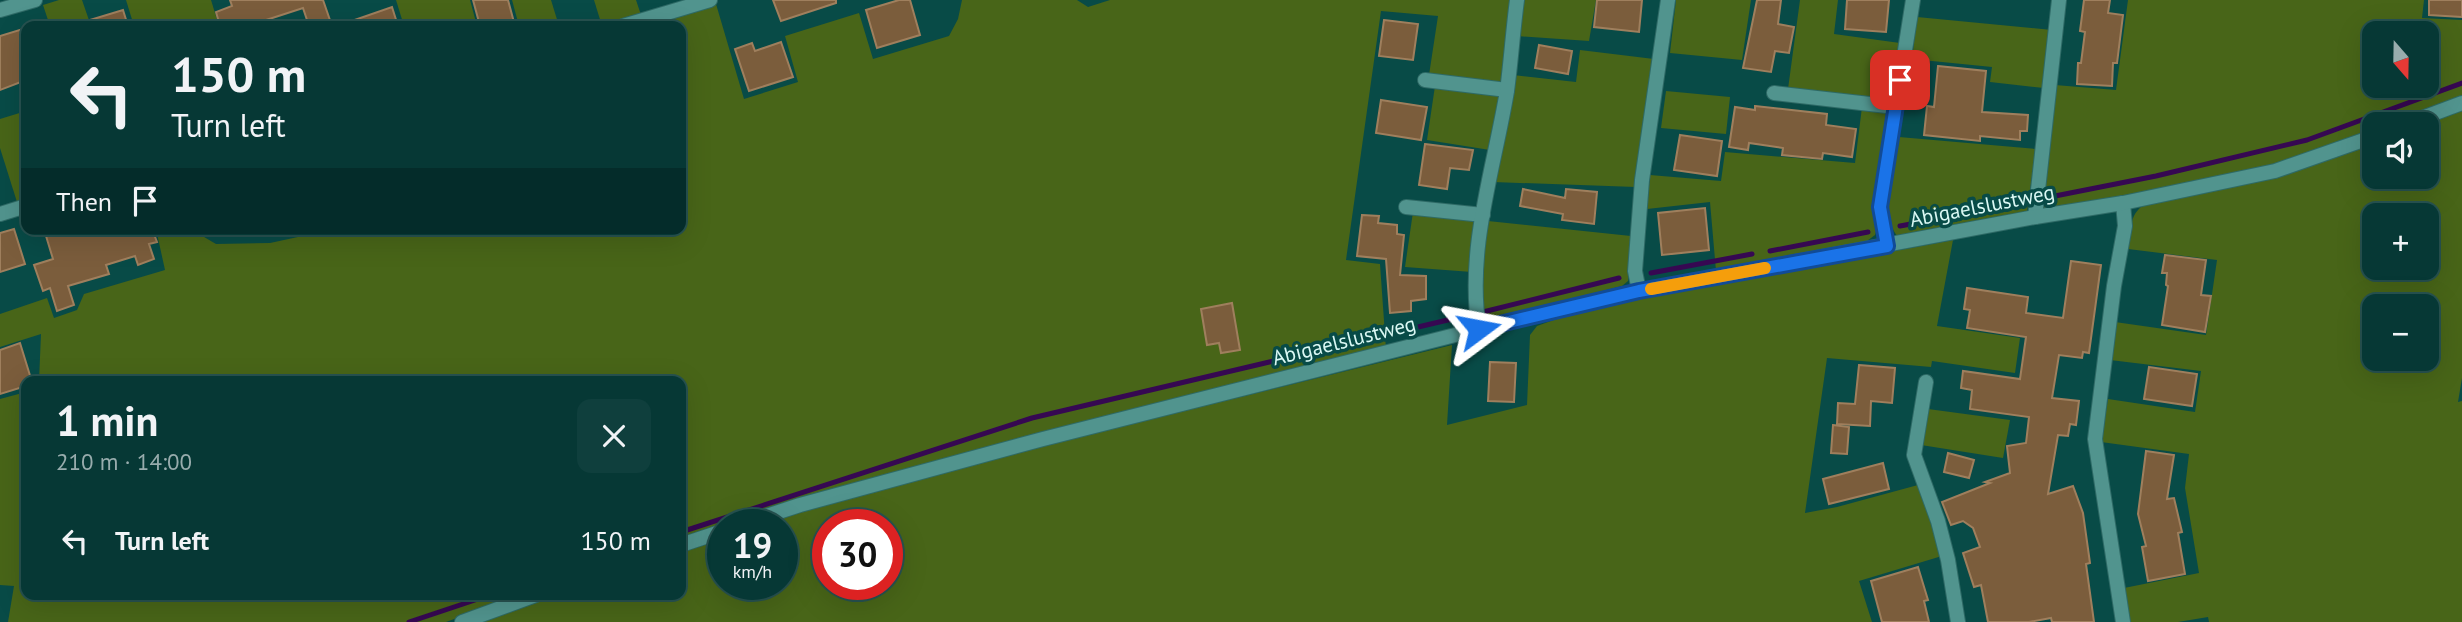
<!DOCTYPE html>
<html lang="en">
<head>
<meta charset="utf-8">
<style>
	:root { --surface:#063835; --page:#0f3f3d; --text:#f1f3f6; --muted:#98acad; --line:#275250 }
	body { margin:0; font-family:"PT Sans",sans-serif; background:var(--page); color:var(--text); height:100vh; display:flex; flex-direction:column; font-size:26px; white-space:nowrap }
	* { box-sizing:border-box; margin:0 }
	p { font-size:23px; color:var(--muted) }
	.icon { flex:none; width:38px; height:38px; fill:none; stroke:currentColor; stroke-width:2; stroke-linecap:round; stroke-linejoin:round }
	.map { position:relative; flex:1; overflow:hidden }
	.side { position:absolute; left:21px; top:376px; width:665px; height:224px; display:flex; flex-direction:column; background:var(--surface); border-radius:14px; box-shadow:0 7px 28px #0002,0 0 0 2px var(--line) }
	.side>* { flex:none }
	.hud { position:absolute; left:21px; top:21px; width:665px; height:214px; border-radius:14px; box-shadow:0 7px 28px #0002,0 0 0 2px var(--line); background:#063835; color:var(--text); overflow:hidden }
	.needle { width:46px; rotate:160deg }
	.fabs { position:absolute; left:2362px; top:21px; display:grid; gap:14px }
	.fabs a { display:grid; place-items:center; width:77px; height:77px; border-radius:14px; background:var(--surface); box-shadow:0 7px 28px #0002,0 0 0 2px var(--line); font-size:35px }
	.speed { position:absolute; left:707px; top:509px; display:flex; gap:14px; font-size:35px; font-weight:700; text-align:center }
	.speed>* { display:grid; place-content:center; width:91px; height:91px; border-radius:50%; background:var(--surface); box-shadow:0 7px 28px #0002,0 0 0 2px var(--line); line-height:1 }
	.speed small { font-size:18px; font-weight:400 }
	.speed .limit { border:10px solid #d22; background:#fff; color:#111 }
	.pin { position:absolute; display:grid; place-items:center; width:60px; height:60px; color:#fff; margin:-30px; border-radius:14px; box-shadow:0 4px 10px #0006 }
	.me { position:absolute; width:77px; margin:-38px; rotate:77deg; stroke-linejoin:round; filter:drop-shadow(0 0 5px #0008) }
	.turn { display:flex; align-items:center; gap:24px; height:147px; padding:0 35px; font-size:32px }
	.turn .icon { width:91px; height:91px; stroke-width:2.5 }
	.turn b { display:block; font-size:49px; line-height:60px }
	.then { display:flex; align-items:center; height:66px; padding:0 35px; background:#0003; gap:14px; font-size:26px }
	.round { display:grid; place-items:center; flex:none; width:74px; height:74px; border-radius:14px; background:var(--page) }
	.headline { display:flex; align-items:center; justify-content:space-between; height:119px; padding:0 35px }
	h1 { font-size:42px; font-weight:800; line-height:52px }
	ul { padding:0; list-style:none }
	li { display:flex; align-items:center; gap:21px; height:91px; padding:0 35px }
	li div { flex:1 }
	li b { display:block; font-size:26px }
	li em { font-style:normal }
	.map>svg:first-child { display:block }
</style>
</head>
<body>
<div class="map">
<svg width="2462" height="622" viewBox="0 0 2462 622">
	<rect width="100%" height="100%" fill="#084b47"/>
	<!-- green -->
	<g fill="#486518" fill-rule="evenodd">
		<polygon points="59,0 82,0 91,26 50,26 43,5"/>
		<polygon points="126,0 211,0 219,26 134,26"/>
		<polygon points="396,0 470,0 477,26 404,26"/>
		<polygon points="512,0 551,0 559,26 519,26"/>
		<polygon points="594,0 636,0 641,15 602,26"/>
		<polygon points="962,0 1077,0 1088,7 1110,0 1512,0 1502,84 1429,75 1438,16 1381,11 1346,260 1380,264 1386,349 802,499 681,540 681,382 39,381 41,334 0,347 0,314 47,298 54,318 77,310 84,294 165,270 156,229 197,229 199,234 216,244 270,243 335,229 681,229 681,26 648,25 716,4 744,99 798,82 785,36 859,13 873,59 949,36 958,19"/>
		<polygon points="1521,0 1596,0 1589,41 1517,36"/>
		<polygon points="1676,0 1751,0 1742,60 1670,53"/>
		<polygon points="1800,0 1838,0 1834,34 1900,43 1891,101 1788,89"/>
		<path d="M2128,0H2424L2422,18L2462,20V99L2392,124H2375V131L2274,166L2043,211L2041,207L2055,85L2116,90ZM2375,33H2427V86H2375Z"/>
		<polygon points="1917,17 2052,30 2044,88 1990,82 1992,67 1912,59"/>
		<polygon points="1580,50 1654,59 1636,187 1493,182 1513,75 1576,82"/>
		<polygon points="1435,86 1502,94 1490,150 1427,140"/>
		<polygon points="1666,91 1730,97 1726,134 1661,128"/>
		<polygon points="1862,107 1891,111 1878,225 1875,235 1863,244 1716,271 1710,202 1647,209 1650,175 1721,181 1725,152 1855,163"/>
		<polygon points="26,111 26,199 17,202 0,148 0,119"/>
		<path d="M2462,111V378L2458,402L2462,401V622H2209L2208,617L2178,622H2129L2124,588L2199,573L2185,488L2189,454L2101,442L2108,399L2195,412L2201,371L2110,360L2115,322L2206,335L2217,260L2128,249C2133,229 2127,216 2145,204L2375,142V177H2427V124H2424ZM2375,215H2427V268H2375ZM2375,306H2427V359H2375Z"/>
		<path d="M1899,137L2036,149L2027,211L2021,216L1899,238C1878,218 1895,164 1899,137Z"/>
		<polygon points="1413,212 1476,221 1472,272 1405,267"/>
		<path d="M1488,221L1631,236L1628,281L1622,286L1487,321C1475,302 1486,245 1488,221Z"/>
		<path d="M1953,240L1937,326L2020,338L2015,373L1932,361L1931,367L1827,358L1805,513L1837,507L1918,485L1942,556L1859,581L1872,622H478L551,595H681V550L723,537V584H782V525H757L804,509L1036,447L1452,345L1447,425L1527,405L1530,335L1537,326L1581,310ZM828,525H887V584H828Z"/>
		<polygon points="26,392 26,595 520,595 446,622 8,622 14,586 0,585 0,399"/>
		<polygon points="1928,409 2010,420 2003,458 1921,445"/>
	</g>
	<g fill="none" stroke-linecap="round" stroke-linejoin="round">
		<!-- stream -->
		<g stroke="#360852" stroke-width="5">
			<polyline points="2050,197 2156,176 2307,140 2462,83"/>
			<polyline points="1900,226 2009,206"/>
			<polyline points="1770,251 1868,232"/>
			<polyline points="1651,273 1752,254"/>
			<polyline points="1479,313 1619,278"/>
			<polyline points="681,532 1032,418 1452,319"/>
			<polyline points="409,622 490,595"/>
		</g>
	</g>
	<!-- building -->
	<g fill="#7b5d3c" stroke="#9f7f5d" stroke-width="2">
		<polygon points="230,0 323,0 332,26 309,26 303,8 257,23 258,26 220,26 216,12 232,6"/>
		<polygon points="473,0 508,0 515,26 480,26"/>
		<polygon points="773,0 836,0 836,3 781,21"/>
		<polygon points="899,0 910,0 920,35 877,48 866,10"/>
		<polygon points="1597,0 1642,0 1639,32 1594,27"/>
		<polygon points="1757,0 1781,0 1778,24 1794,27 1789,53 1775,51 1771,72 1743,68"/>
		<polygon points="1847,0 1889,0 1886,32 1845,29"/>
		<polygon points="2084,0 2110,0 2108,13 2123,15 2117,63 2113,63 2112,86 2077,84 2078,63 2081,63 2085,32 2080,31"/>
		<polygon points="2429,0 2462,0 2462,17 2429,15"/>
		<polygon points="392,7 398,26 343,26 343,24"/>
		<polygon points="123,10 128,26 80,26 80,23"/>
		<polygon points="1384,20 1418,24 1413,60 1379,56"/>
		<polygon points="26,28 26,80 0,90 0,36"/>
		<polygon points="781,42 793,77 749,91 735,49 752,43 755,51"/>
		<polygon points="1539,45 1572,51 1568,74 1535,68"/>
		<polygon points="1938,66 1986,71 1982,112 2028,115 2027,131 2020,131 2020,140 1980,136 1980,141 1924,135 1927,106 1934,107"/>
		<polygon points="1381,100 1427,107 1421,140 1376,133"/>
		<polygon points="1755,106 1827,114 1826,125 1856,129 1852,157 1823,153 1822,159 1782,155 1783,148 1749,143 1748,150 1729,147 1735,107 1755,110"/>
		<polygon points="1680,135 1722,141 1717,176 1674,170"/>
		<polygon points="1425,144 1473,150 1469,170 1450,168 1447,189 1419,185"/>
		<polygon points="1523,189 1565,198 1566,189 1597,192 1594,224 1562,220 1563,214 1520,206"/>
		<polygon points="1705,208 1709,250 1662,255 1658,213"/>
		<polygon points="1362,215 1379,216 1378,223 1397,225 1397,234 1404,235 1400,275 1426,276 1426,299 1411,301 1411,311 1390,313 1386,259 1357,256"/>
		<polygon points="14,229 25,264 0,272 0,233"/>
		<polygon points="66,229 152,229 157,242 149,244 154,259 138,265 135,256 106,265 109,274 68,286 74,305 57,311 50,288 43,291 34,265 53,259 46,236"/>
		<polygon points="2165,255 2206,260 2201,295 2211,296 2205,332 2162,325 2168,286 2166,285 2167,273 2162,273"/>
		<polygon points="2071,261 2101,265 2089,353 2083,352 2082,358 2059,355 2052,398 2079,401 2076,425 2070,424 2068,436 2058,435 2048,494 2073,486 2083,513 2090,563 2086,564 2094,622 2052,622 2051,618 2029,622 1988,622 1981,585 1974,587 1963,553 1980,547 1973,528 1963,521 1951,525 1942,502 1990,483 1985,482 2010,473 2007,446 2026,443 2029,417 1970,409 1972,390 1961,388 1963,371 2020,379 2026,337 1967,328 1970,310 1964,309 1967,288 2028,297 2026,313 2063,318"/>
		<polygon points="1232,303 1240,350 1221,353 1219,343 1207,345 1201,309"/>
		<polygon points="20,343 32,382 26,382 26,386 0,394 0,350"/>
		<polygon points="1490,362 1516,363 1514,402 1488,401"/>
		<polygon points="1859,365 1895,368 1892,403 1871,401 1870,426 1837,424 1838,403 1855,404"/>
		<polygon points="2149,367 2197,374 2192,406 2144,399"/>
		<polygon points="1833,425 1849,427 1847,454 1831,453"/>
		<polygon points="2146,451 2174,455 2167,499 2174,498 2182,532 2178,533 2185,574 2148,581 2142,547 2146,546 2138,514"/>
		<polygon points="1948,453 1974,460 1969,478 1944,472"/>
		<polygon points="1883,463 1889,489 1829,504 1823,479"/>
		<polygon points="1918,567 1928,600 1924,601 1929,622 1882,622 1871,581"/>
	</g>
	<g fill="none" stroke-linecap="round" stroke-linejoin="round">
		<!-- minor casing -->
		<g stroke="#2e6a66" stroke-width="16">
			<g id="minor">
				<polyline points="0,10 35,0"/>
				<polyline points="623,26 710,0"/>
				<polyline points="1425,80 1507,90"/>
				<polyline points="1774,93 1896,107"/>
				<polyline points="2406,124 2462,103"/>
				<polyline points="2123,203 2125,226 2114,286 2095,439 2123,622"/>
				<polyline points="1406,207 1483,215"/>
				<polyline points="0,214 26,206"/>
				<polyline points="2035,217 2059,0"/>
				<polyline points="1887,246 1880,207 1913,0"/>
				<polyline points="1639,291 1635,271 1642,180 1668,0"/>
				<path d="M1479,329C1466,250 1494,169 1507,91C1511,61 1513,30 1517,0"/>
				<polyline points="1926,382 1914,455 1938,521 1948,560 1958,622"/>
				<polyline points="739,525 800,505 1043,439 1479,329 1639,291 2035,217 2123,203 2275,171 2375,136"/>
				<polyline points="681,545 723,531"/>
				<polyline points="462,622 536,595"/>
			</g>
		</g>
		<!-- minor -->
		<use href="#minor" stroke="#51948e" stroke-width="14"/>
	</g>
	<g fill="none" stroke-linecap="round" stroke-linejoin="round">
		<!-- route casing -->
		<g stroke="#114b97" stroke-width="18">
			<polyline id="route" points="1479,329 1639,291 1887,246 1880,207 1900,80"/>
		</g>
		<!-- route -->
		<use href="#route" stroke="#1a73e8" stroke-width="12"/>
		<!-- slow -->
		<polyline stroke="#f59e0b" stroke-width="12" points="1651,289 1765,268"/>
	</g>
	<g text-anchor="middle" stroke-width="7" stroke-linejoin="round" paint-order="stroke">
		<!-- street labels -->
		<g font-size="21" fill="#daf8f4" stroke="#084b47">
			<text transform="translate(1982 206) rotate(-11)" y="7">Abigaelslustweg</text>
			<text transform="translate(1344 341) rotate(-14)" y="7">Abigaelslustweg</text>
		</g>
	</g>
</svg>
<div class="fabs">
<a><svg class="needle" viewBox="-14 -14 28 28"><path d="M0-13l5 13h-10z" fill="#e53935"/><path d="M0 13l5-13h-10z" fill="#98acad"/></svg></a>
<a><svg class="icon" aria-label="sound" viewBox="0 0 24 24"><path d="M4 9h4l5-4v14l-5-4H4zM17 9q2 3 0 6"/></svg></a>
<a>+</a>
<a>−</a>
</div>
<div class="speed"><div>19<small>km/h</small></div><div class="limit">30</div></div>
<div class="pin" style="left:1900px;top:80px;background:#d93025"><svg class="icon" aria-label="arrive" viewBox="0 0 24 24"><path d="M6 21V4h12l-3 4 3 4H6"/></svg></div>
<svg class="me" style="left:1479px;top:329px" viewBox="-20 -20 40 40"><path d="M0-17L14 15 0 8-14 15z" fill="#1a73e8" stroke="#fff" stroke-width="4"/></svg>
<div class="hud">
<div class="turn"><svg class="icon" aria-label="left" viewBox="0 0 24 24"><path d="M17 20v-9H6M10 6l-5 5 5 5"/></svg><div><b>150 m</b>Turn left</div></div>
<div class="then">Then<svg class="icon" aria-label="arrive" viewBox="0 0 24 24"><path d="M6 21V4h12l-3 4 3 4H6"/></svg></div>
</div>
<section class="side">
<div class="headline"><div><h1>1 min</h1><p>210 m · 14:00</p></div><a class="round"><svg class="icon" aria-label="close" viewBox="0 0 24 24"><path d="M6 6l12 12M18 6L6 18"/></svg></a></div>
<ul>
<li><svg class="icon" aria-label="left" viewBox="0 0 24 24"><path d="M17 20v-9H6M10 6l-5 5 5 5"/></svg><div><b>Turn left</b></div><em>150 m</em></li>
</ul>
</section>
</div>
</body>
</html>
